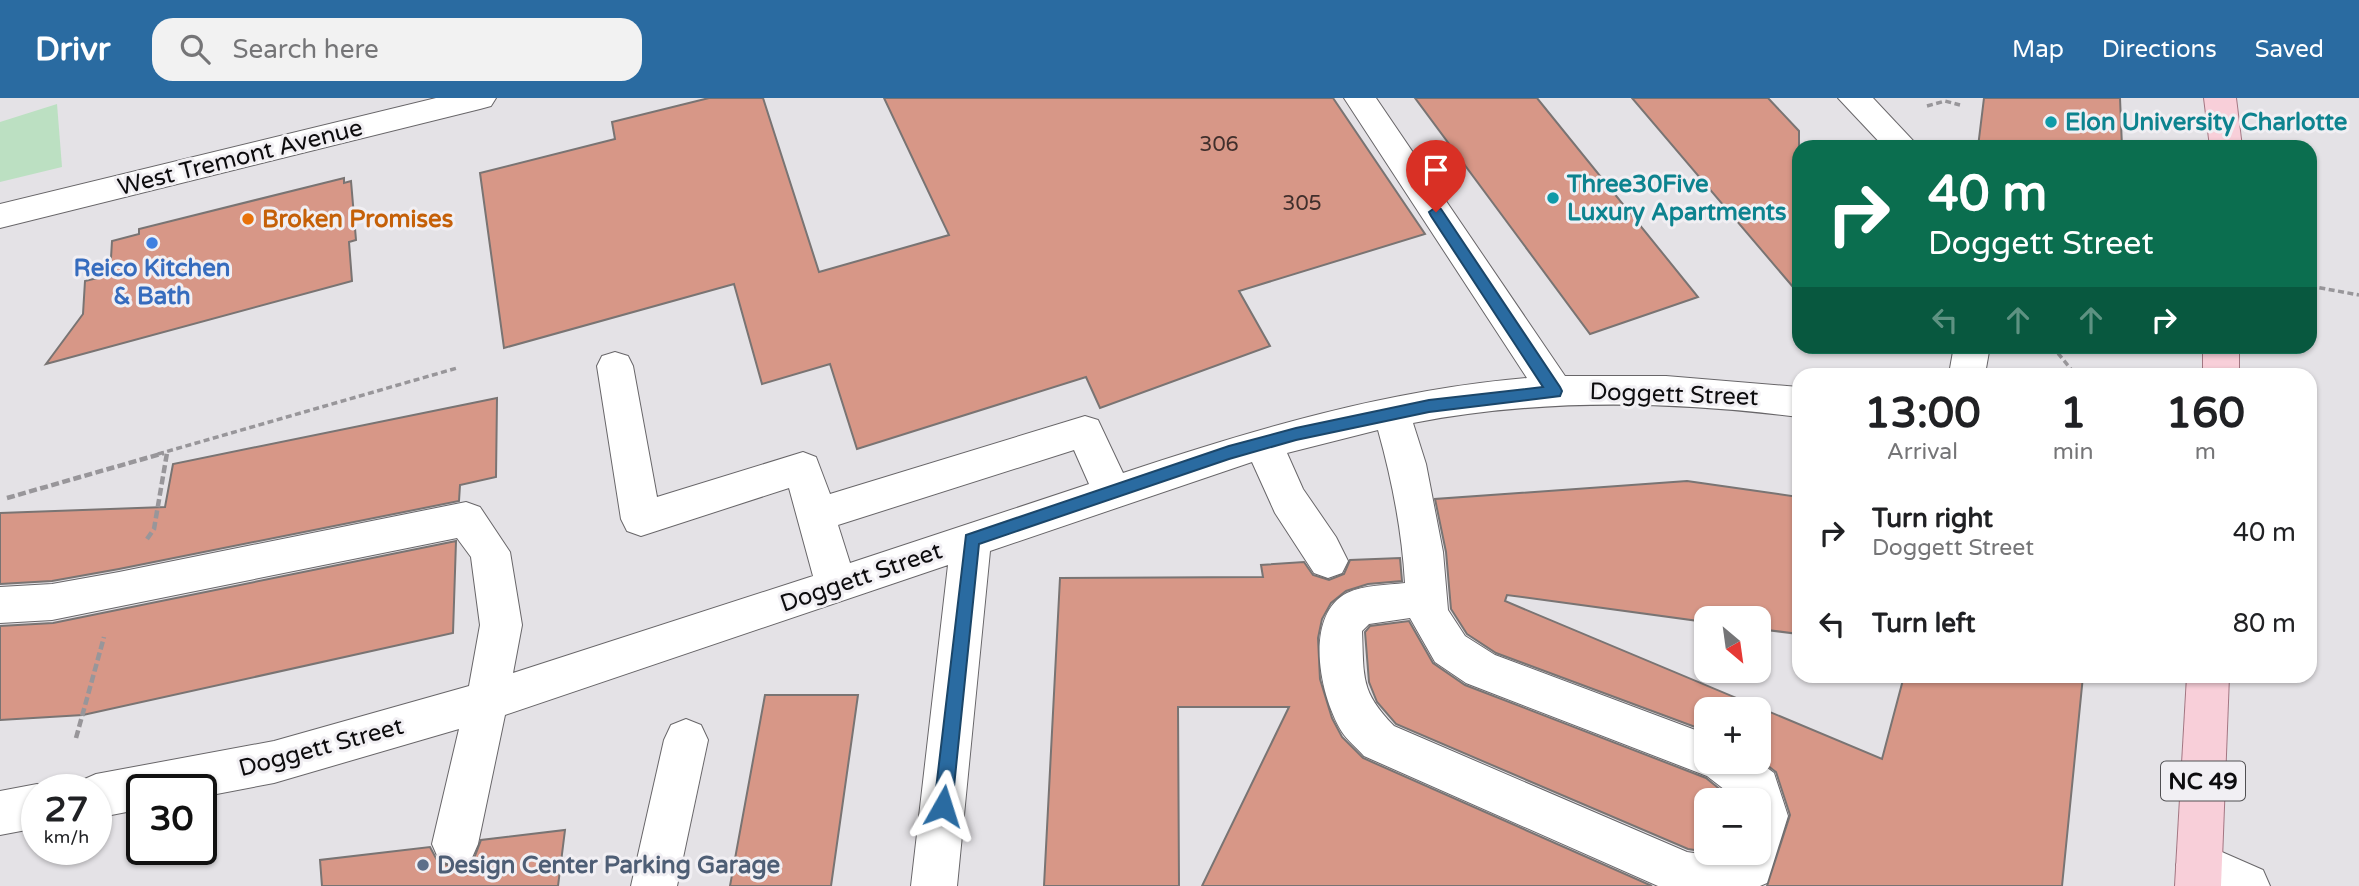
<!DOCTYPE html>
<html lang="en">
<head>
<meta charset="utf-8">
<style>
	:root { --surface:#fff; --page:#f2f2f2; --text:#202124; --muted:#757577; --accent:#2a6ba1 }
	body { margin:0; font-family:"Varela Round",sans-serif; background:var(--page); color:var(--text); height:100vh; display:flex; flex-direction:column; font-size:26px; white-space:nowrap }
	* { box-sizing:border-box; margin:0 }
	p { font-size:23px; color:var(--muted) }
	.icon { flex:none; width:38px; height:38px; fill:none; stroke:currentColor; stroke-width:2; stroke-linecap:round; stroke-linejoin:round }
	.map { position:relative; flex:1; overflow:hidden }
	.details { position:absolute; left:1792px; top:270px; width:525px; height:315px; display:flex; flex-direction:column; background:var(--surface); border-radius:21px; box-shadow:0 2px 5px #0004 }
	.details>* { flex:none }
	.guide { position:absolute; left:1792px; top:42px; width:525px; height:214px; border-radius:21px; box-shadow:0 2px 5px #0004; background:#0b6e4f; color:#fff; overflow:hidden }
	.needle { width:46px; rotate:151deg }
	.fabs { position:absolute; left:1694px; top:508px; display:grid; gap:14px }
	.fabs a { display:grid; place-items:center; width:77px; height:77px; border-radius:14px; background:var(--surface); box-shadow:0 2px 5px #0004; font-size:35px }
	.speed { position:absolute; left:21px; top:676px; display:flex; gap:14px; font-size:35px; font-weight:700; text-align:center }
	.speed>* { display:grid; place-content:center; width:91px; height:91px; border-radius:50%; background:var(--surface); box-shadow:0 2px 5px #0004; line-height:1 }
	.speed small { font-size:18px; font-weight:400 }
	.speed .limit { border:4px solid #111; border-radius:10px; background:#fff; color:#111 }
	.pin { position:absolute; display:grid; place-items:center; width:60px; height:60px; color:#fff; margin:-72px -30px; border-radius:50% 50% 50% 0; rotate:-45deg; box-shadow:0 0 7px #0007 }
	.pin .icon { rotate:45deg }
	.me { position:absolute; width:77px; margin:-38px; rotate:6deg; stroke-linejoin:round; filter:drop-shadow(0 0 5px #0008) }
	.turn { display:flex; align-items:center; gap:24px; height:147px; padding:0 21px; font-size:32px }
	.turn .icon { width:91px; height:91px; stroke-width:2.5 }
	.turn b { display:block; font-size:49px; line-height:60px }
	.lanes { display:flex; align-items:center; height:66px; padding:0 21px; background:#0003; justify-content:center; gap:35px; direction:ltr }
	.lanes .off { opacity:.35 }
	.eta { display:flex; justify-content:space-evenly; align-items:center; height:119px; text-align:center }
	.eta b { font-size:42px; font-weight:700; line-height:49px }
	ul { padding:0; list-style:none }
	li { display:flex; align-items:center; gap:21px; height:91px; padding:0 21px }
	li div { flex:1 }
	li b { display:block; font-size:26px }
	li em { font-style:normal }
	header { display:flex; align-items:center; gap:42px; box-sizing:border-box; height:98px; padding:0 35px; background:var(--accent); color:#fff }
	header strong { font-size:33px }
	nav { display:flex; gap:38px; margin-inline-start:auto; font-size:24px }
	.search { width:490px; height:63px; background:var(--page); display:flex; align-items:center; gap:18px; box-sizing:border-box; padding:0 24px; border-radius:21px; color:var(--muted); font-size:26px }
	.map>svg:first-child { display:block }
</style>
</head>
<body>
<header>
<strong>Drivr</strong>
<div class="search"><svg class="icon" aria-label="search" viewBox="0 0 24 24"><circle cx="10" cy="10" r="6"/><path d="M15 15l6 6"/></svg>Search here</div>
<nav><a>Map</a><a>Directions</a><a>Saved</a></nav>
</header>
<div class="map">
<svg width="2359" height="788" viewBox="0 0 2359 788">
	<rect width="100%" height="100%" fill="#e4e2e6"/>
	<!-- green -->
	<polygon fill="#bce0c2" points="57,6 62,69 0,84 0,24"/>
	<!-- building -->
	<g fill="#d79787" stroke="#797473" stroke-width="2">
		<polygon points="709,0 763,0 819,174 949,137 884,0 1333,0 1425,136 1239,193 1270,248 1100,310 1086,279 857,351 830,266 762,286 734,186 504,250 480,75 615,41 612,24"/>
		<polygon points="1415,0 1537,0 1698,199 1590,236"/>
		<polygon points="1632,0 1768,0 1799,33 1799,196"/>
		<polygon points="1984,0 2120,0 2122,49 1978,49"/>
		<polygon points="344,80 344,85 351,83 356,142 349,144 352,183 46,266 83,216 85,183 110,177 112,143 139,136 139,131"/>
		<polygon points="497,300 496,379 460,387 459,403 119,471 52,483 0,486 0,415 165,409 173,366"/>
		<polygon points="1687,383 1799,399 1799,536 1759,531 1759,520 1706,520 1706,524 1507,497 1505,503 1882,661 1904,578 2083,578 2062,788 1767,788 1790,717 1776,674 1759,661 1759,611 1706,611 1706,633 1496,555 1467,536 1451,511 1446,454 1435,401"/>
		<polygon points="456,443 453,535 83,617 0,622 0,528 53,525"/>
		<polygon points="1400,460 1402,483 1368,486 1346,493 1331,505 1322,521 1318,540 1320,581 1332,620 1342,639 1363,660 1652,788 1202,788 1289,609 1178,609 1179,788 1044,788 1060,480 1263,479 1261,467 1304,464 1313,477 1329,482 1344,476 1350,462"/>
		<polygon points="1409,523 1433,565 1465,587 1706,680 1733,702 1706,702 1706,754 1725,754 1720,756 1688,751 1396,626 1377,604 1369,584 1365,534 1370,528"/>
		<polygon points="765,597 858,597 831,788 730,788"/>
		<polygon points="565,732 558,788 322,788 320,762 430,749 438,764 456,770 473,763 481,742"/>
	</g>
	<g fill="none" stroke-linecap="round" stroke-linejoin="round">
		<!-- minor casing -->
		<g stroke="#686669" stroke-width="2">
			<g id="minor">
				<polygon points="436,0 496,0 491,8 480,11 0,130 0,106"/>
				<path d="M1344,0H1376L1565,278H1666L1799,289V319C1671,303 1541,300 1413,325L1426,366L1443,454L1448,512L1465,538L1495,557L1706,636V663H1758L1774,675L1788,718L1767,785L1760,788H1658L1364,658C1357,650 1347,642 1342,634C1320,599 1303,518 1347,495C1364,487 1387,487 1405,485C1402,433 1392,382 1378,332L1287,355L1303,391L1336,439L1348,463L1342,475L1328,480L1314,475L1275,415L1252,364L990,453L957,788H911L948,467L505,617L478,746L471,762L455,768L439,762L432,746L459,631L274,685L201,699V691H142V711L96,720V691H77L80,683L96,676L274,643L469,588L480,527L471,459L457,440L52,522L0,525V489L52,486L119,474L466,404L480,409L510,454L522,527L513,575L813,478L789,390L641,438L627,433L621,421L597,268L602,258L615,254L628,258L633,268L657,399L803,354L816,359L830,396L1085,318L1098,322L1123,375C1255,331 1387,292 1527,280ZM1074,352L1089,386L850,465L838,427ZM1410,520L1435,564L1466,585L1707,678L1738,702H1759V754H1732L1720,759L1687,754L1394,628C1360,593 1364,580 1362,533L1369,526Z"/>
				<polygon points="1838,0 1873,0 1919,49 1884,49"/>
				<polygon points="1954,248 1990,248 1985,276 1949,276"/>
				<polygon points="686,621 701,627 708,642 677,788 631,788 664,642 671,627"/>
				<polygon points="37,686 49,691 37,691 37,730 0,737 0,693"/>
				<polygon points="2199,744 2263,772 2270,788 2194,788 2183,783 2176,767 2183,751"/>
			</g>
		</g>
		<!-- major casing -->
		<g stroke="#a37682" stroke-width="2">
			<g id="major">
				<polygon points="2204,0 2236,0 2242,49 2210,49"/>
				<rect x="2203" y="248" width="36" height="28"/>
				<polygon points="2187,578 2229,578 2221,788 2175,788"/>
			</g>
		</g>
		<!-- path-far1 -->
		<g stroke="#98969a" stroke-width="3.5" stroke-dasharray="6 3.5" stroke-linecap="butt">
			<polyline points="1927,8 1945,3 1960,7"/>
			<polyline points="2310,188 2359,197"/>
			<polyline points="2052,248 2075,276"/>
			<polyline points="158,356 457,270"/>
		</g>
		<!-- path -->
		<g stroke="#98969a" stroke-width="4.5" stroke-dasharray="8 3.5" stroke-linecap="butt">
			<polyline points="7,400 164,355"/>
			<polyline points="147,441 154,431 167,355"/>
			<polyline points="76,640 104,539"/>
		</g>
		<!-- minor -->
		<use href="#minor" fill="#fff" fill-rule="evenodd"/>
		<!-- major -->
		<use href="#major" fill="#f8cfd9" fill-rule="evenodd"/>
	</g>
	<!-- route -->
	<polygon fill="#2a6ba1" stroke="#1b4669" stroke-width="2" points="1436,109 1441,111 1560,289 1562,293 1560,298 1429,314 1296,342 1229,361 979,446 952,708 949,714 943,717 936,714 934,708 966,437 1229,348 1296,330 1429,302 1543,289 1431,118 1429,114"/>
	<!-- markers -->
	<g fill="#0f9aa8" stroke="#f1eff3" stroke-width="2.5">
		<circle cx="2051" cy="24" r="7"/>
		<circle cx="1553" cy="100" r="7"/>
	</g>
	<circle fill="#e8710a" stroke="#f1eff3" stroke-width="2.5" cx="248" cy="121" r="7"/>
	<circle fill="#3f7fe0" stroke="#f1eff3" stroke-width="2.5" cx="152" cy="145" r="7"/>
	<circle fill="#5c6f8a" stroke="#f1eff3" stroke-width="2.5" cx="423" cy="767" r="7"/>
	<g text-anchor="middle" stroke-width="6" stroke-linejoin="round" paint-order="stroke">
		<!-- number labels -->
		<g font-size="21" fill="#402f2c">
			<text x="1219" y="53">306</text>
			<text x="1302" y="112">305</text>
		</g>
		<!-- shield labels -->
		<rect fill="#f1eff3" stroke="#515053" stroke-width="2" x="2161" y="663.5" width="84" height="39" rx="5"/>
		<g font-size="23" font-weight="bold" fill="#0d0c0e">
			<text x="2203" y="691">NC 49</text>
		</g>
		<!-- culture labels -->
		<g font-size="24" font-weight="bold" fill="#0d838f" stroke="#f1eff3" text-anchor="start">
			<text x="2065" y="32">Elon University Charlotte</text>
			<text x="1567" y="94">Three30Five<tspan x="1567" dy="28">Luxury Apartments</tspan></text>
		</g>
		<!-- street labels -->
		<g font-size="24" fill="#0d0c0e" stroke="#f1eff3">
			<text transform="translate(240 59) rotate(-14)" y="8">West Tremont Avenue</text>
			<text transform="translate(1674 296) rotate(2)" y="8">Doggett Street</text>
			<text transform="translate(861 479) rotate(-19)" y="8">Doggett Street</text>
			<text transform="translate(321 649) rotate(-15)" y="8">Doggett Street</text>
		</g>
		<!-- food labels -->
		<g font-size="24" font-weight="bold" fill="#c56008" stroke="#f1eff3" text-anchor="start">
			<text x="262" y="129">Broken Promises</text>
		</g>
		<!-- shop labels -->
		<g font-size="24" font-weight="bold" fill="#366cbe" stroke="#f1eff3">
			<text x="152" y="178">Reico Kitchen<tspan x="152" dy="28">&amp; Bath</tspan></text>
		</g>
		<!-- service labels -->
		<g font-size="24" font-weight="bold" fill="#4e5e75" stroke="#f1eff3" text-anchor="start">
			<text x="437" y="775">Design Center Parking Garage</text>
		</g>
	</g>
</svg>
<div class="fabs">
<a><svg class="needle" viewBox="-14 -14 28 28"><path d="M0-13l5 13h-10z" fill="#e53935"/><path d="M0 13l5-13h-10z" fill="#757577"/></svg></a>
<a>+</a>
<a>−</a>
</div>
<div class="speed"><div>27<small>km/h</small></div><div class="limit">30</div></div>
<div class="pin" style="left:1436px;top:114px;background:#d93025"><svg class="icon" aria-label="arrive" viewBox="0 0 24 24"><path d="M6 21V4h12l-3 4 3 4H6"/></svg></div>
<svg class="me" style="left:943px;top:708px" viewBox="-20 -20 40 40"><path d="M0-17L14 15 0 8-14 15z" fill="#2a6ba1" stroke="#fff" stroke-width="4"/></svg>
<div class="guide">
<div class="turn"><svg class="icon" aria-label="right" viewBox="0 0 24 24"><path d="M7 20v-9h11M14 6l5 5-5 5"/></svg><div><b>40 m</b>Doggett Street</div></div>
<div class="lanes"><svg class="icon off" aria-label="left" viewBox="0 0 24 24"><path d="M17 20v-9H6M10 6l-5 5 5 5"/></svg><svg class="icon off" aria-label="ahead" viewBox="0 0 24 24"><path d="M12 20V5M6 11l6-6 6 6"/></svg><svg class="icon off" aria-label="ahead" viewBox="0 0 24 24"><path d="M12 20V5M6 11l6-6 6 6"/></svg><svg class="icon" aria-label="right" viewBox="0 0 24 24"><path d="M7 20v-9h11M14 6l5 5-5 5"/></svg></div>
</div>
<section class="details">
<div class="eta">
<div><b>13:00</b><p>Arrival</p></div>
<div><b>1</b><p>min</p></div>
<div><b>160</b><p>m</p></div>
</div>
<ul>
<li><svg class="icon" aria-label="right" viewBox="0 0 24 24"><path d="M7 20v-9h11M14 6l5 5-5 5"/></svg><div><b>Turn right</b><p>Doggett Street</p></div><em>40 m</em></li>
<li><svg class="icon" aria-label="left" viewBox="0 0 24 24"><path d="M17 20v-9H6M10 6l-5 5 5 5"/></svg><div><b>Turn left</b></div><em>80 m</em></li>
</ul>
</section>
</div>
</body>
</html>
